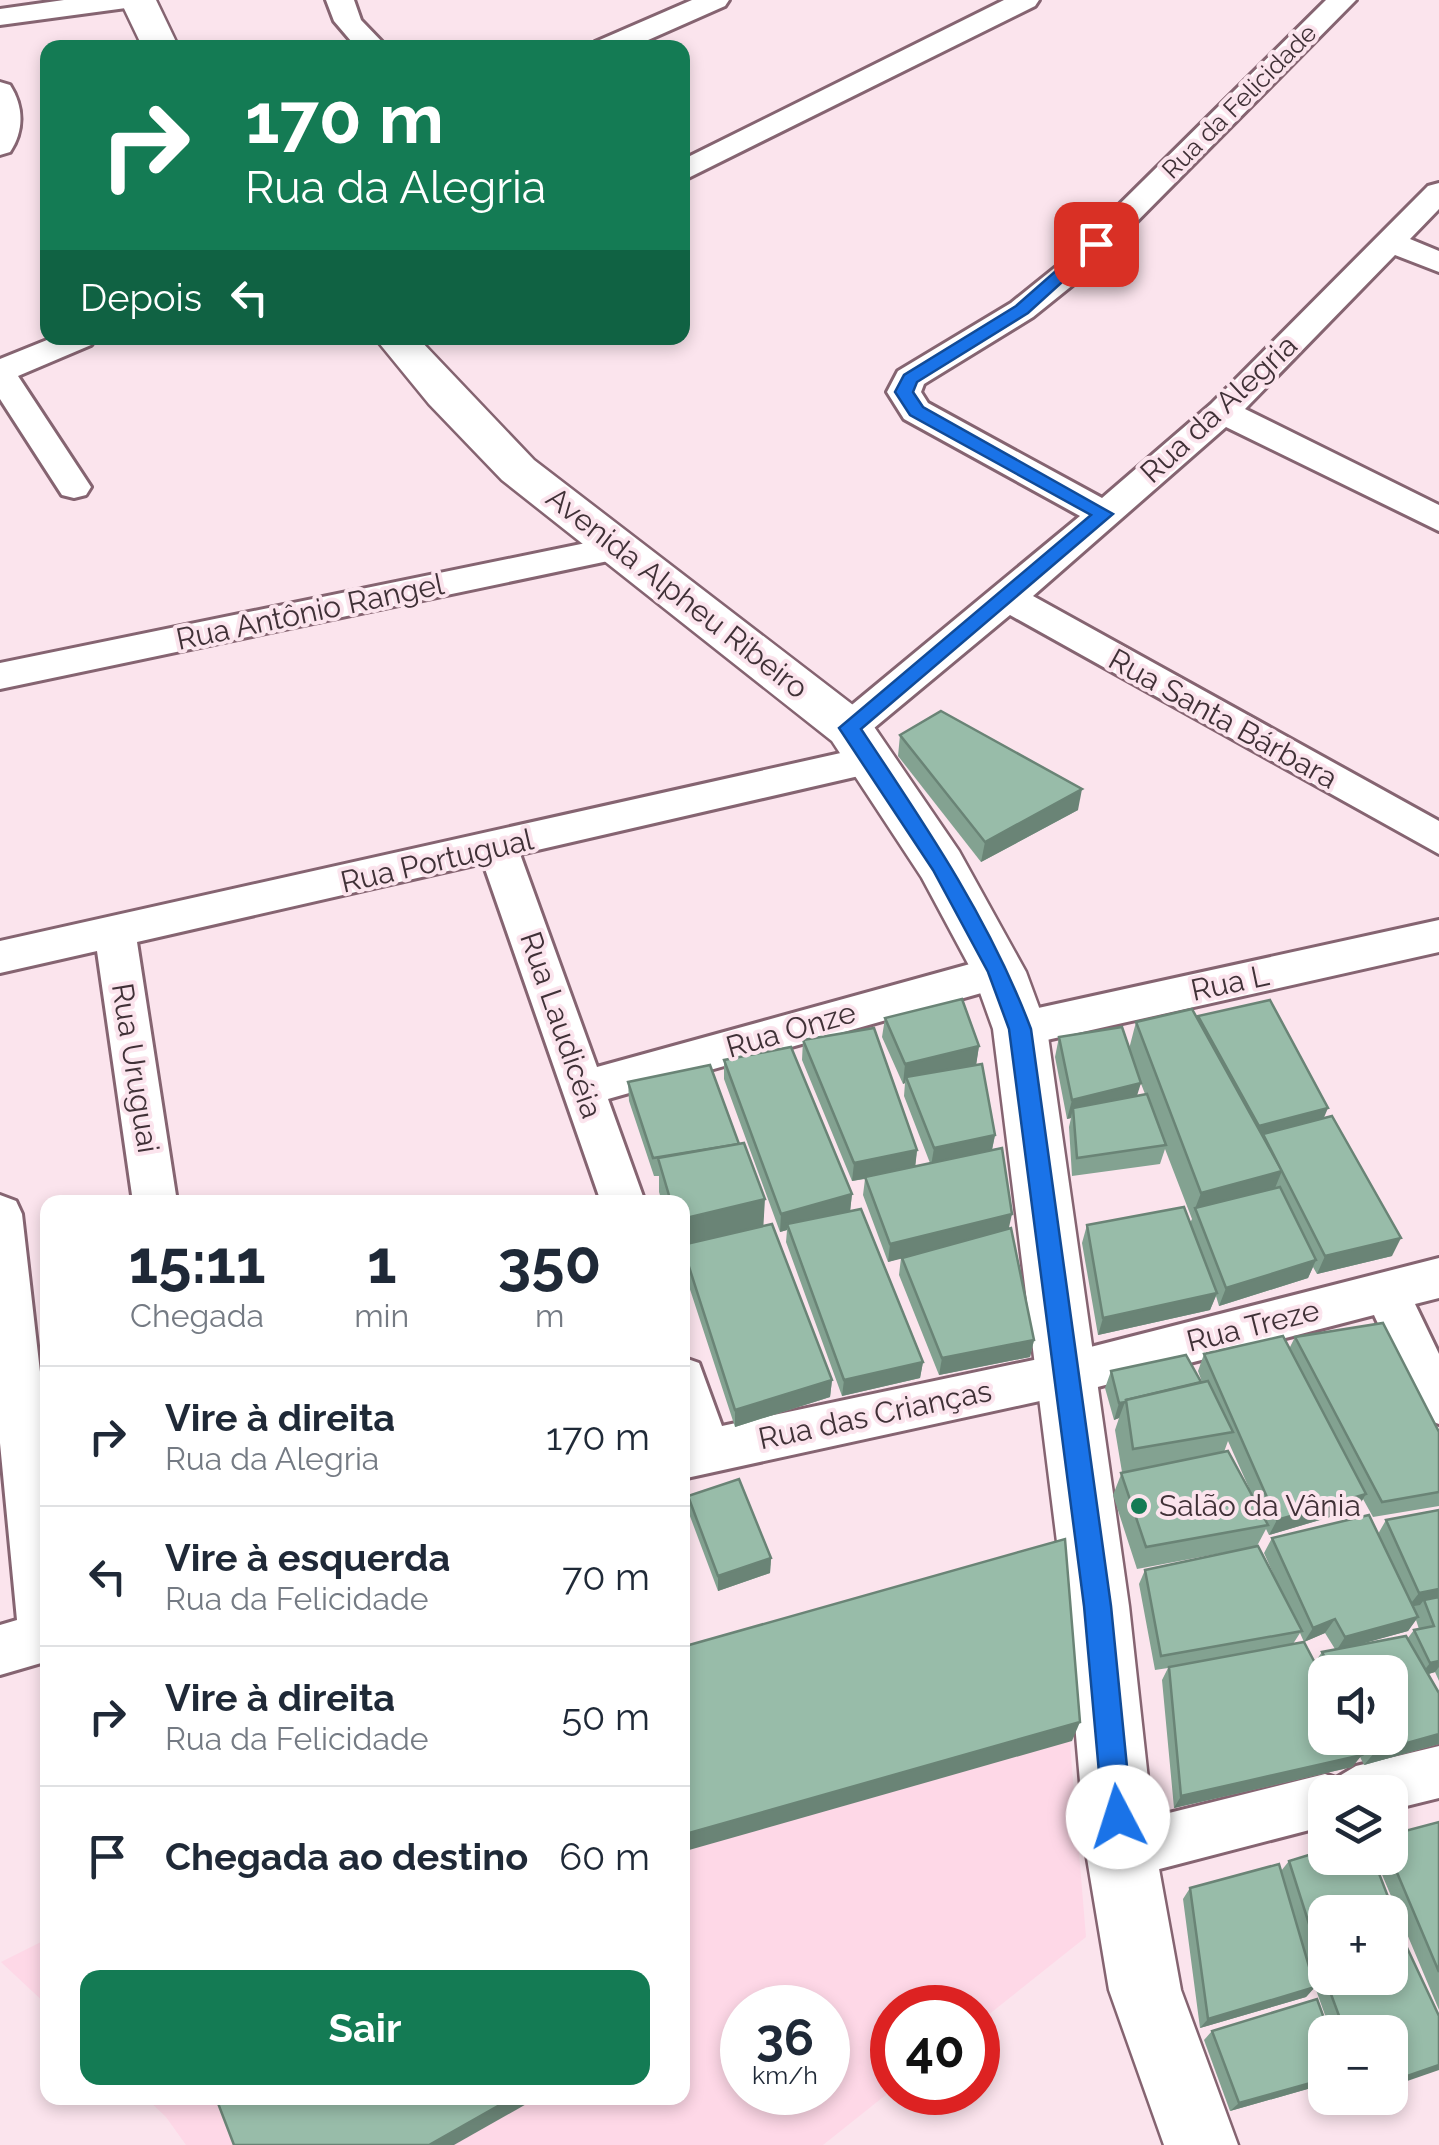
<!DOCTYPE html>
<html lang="pt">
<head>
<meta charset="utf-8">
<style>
	:root { --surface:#fff; --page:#f6f6f7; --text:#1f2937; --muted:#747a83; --line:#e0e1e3; --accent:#147b54 }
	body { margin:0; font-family:Raleway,sans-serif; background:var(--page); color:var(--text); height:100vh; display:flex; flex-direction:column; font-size:38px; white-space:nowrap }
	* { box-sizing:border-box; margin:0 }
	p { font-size:32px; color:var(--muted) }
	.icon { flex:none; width:55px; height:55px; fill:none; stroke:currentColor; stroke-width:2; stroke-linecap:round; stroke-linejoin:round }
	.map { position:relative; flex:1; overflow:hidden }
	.sheet { position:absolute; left:40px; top:1195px; width:650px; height:910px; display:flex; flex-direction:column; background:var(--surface); border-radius:20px; box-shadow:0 5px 15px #0003 }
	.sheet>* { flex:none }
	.hud { position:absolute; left:40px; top:40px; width:650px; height:305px; border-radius:20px; box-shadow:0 5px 15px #0003; background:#147b54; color:#fff; overflow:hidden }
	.tools { position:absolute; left:1308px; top:1655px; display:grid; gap:20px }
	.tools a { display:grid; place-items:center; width:100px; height:100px; border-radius:20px; background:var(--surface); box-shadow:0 5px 15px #0003; font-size:50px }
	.speed { position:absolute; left:720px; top:1985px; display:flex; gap:20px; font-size:50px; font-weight:700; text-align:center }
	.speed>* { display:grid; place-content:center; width:130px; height:130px; border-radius:50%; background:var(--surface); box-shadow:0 5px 15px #0003; line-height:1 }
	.speed small { font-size:25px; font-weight:400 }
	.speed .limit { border:15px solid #d22; background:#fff; color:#111 }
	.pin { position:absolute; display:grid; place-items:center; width:85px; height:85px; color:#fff; margin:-42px; border-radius:20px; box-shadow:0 5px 15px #0006 }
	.me { position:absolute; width:110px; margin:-55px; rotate:355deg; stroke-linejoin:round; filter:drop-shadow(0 0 8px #0008) }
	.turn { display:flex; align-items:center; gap:35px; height:210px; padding:0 40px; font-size:45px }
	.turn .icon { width:130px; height:130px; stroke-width:2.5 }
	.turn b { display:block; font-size:70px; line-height:85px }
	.then { display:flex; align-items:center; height:95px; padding:0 40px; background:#0003; gap:20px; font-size:38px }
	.eta { display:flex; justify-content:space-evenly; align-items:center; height:170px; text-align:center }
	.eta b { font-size:60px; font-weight:700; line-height:70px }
	.primary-button { display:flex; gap:20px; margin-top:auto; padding:20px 40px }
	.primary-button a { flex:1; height:115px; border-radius:20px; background:var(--accent); color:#fff; font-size:40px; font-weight:700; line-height:115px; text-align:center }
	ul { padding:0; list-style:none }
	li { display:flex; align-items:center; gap:30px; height:140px; padding:0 40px; border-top:2px solid var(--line) }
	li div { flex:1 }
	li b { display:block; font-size:38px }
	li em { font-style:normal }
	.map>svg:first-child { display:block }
</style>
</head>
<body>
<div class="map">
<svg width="1439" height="2145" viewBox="0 0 1439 2145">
	<rect width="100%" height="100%" fill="#fbe4ed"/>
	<!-- built -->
	<g fill="#fed8e7" fill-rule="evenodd">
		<path d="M1055,1563L1086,1937L978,2023V2008H892V2090L823,2145H186L166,2117L146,2098H682L683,1659ZM742,2008H828V2092H742Z"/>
		<polygon points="47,1939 47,2005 1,1962"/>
	</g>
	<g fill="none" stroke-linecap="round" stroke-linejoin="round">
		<!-- street casing -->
		<g stroke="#856471" stroke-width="6">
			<g id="street">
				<polygon points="64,0 140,0 126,8 0,25 0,9"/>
				<polygon points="326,0 354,0 361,20 388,48 357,48 334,21"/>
				<polygon points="692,0 729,0 725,6 630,48 591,48 595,42"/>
				<polygon points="1004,0 1039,0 1035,6 682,181 682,160"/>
				<polygon points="1326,0 1356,0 1079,280 1033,317 924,384 921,392 928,403 1102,498 1211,404 1428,186 1439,183 1439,209 1410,239 1439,251 1439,272 1395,255 1245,409 1439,505 1439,531 1226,427 1033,596 1439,821 1439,854 1010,615 862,738 849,742 836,738 830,728 836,718 1080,516 904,419 887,392 898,371 1011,303 1057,266"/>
				<path d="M0,82L10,85C24,107 24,131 10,152L0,155Z"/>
				<polygon points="52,338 96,338 91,345 18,376 91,487 86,495 74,498 62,495 0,399 0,359"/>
				<polygon points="620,536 632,540 638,548 632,556 0,689 0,663"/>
				<polygon points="872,746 885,750 891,760 885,770 520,854 597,1067 999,956 1014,960 1020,972 1014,984 999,988 608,1099 645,1202 601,1202 483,863 137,942 177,1202 133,1202 97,951 0,973 0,941"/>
				<polygon points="1439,920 1439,952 1020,1046 1005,1041 999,1029 1005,1017 1020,1012"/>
				<polygon points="0,1195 16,1201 22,1214 48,1442 48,1661 0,1675 0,1625 17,1620 0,1443"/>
				<polygon points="1439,1258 1439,1298 1415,1304 1439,1354 1439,1424 1422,1418 1374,1315 1067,1395 682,1479 682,1357 699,1363 722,1426 1067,1353"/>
				<polygon points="1439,1746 1439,1798 1390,1810 1390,1792 1325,1792 1325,1826 1121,1879 1102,1871 1094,1852 1102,1833 1121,1825 1325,1774 1336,1778 1356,1766"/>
			</g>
		</g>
		<!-- secondary casing -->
		<g stroke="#856471" stroke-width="5">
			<g id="secondary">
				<polygon points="120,0 156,0 179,48 143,48"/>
				<polygon points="375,338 418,338 534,460 866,715 959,851 1026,972 1047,1029 1129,1606 1156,1852 1181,1990 1238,2145 1164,2145 1109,1990 1086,1852 1065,1606 993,1029 973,973 922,878 832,741 502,480 429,404"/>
			</g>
		</g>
		<!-- street -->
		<use href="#street" fill="#fff" fill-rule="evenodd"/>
		<!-- secondary -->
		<use href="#secondary" fill="#fff" fill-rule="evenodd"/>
	</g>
	<!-- wall -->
	<g fill="#83a291" fill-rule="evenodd">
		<polygon points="900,735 1078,810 981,862 898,756"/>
		<path d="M1198,1016L1324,1118L1392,1256L1317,1274L1313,1267L1308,1278L1219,1306L1216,1296L1210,1310L1098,1335L1082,1243L1087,1225L1190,1223L1192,1219L1165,1149L1160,1164L1072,1176L1069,1127L1071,1118L1067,1119L1055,1057L1059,1037L1129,1049L1136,1022L1197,1018ZM1138,1076L1145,1094L1137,1096Z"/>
		<polygon points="885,1018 979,1046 976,1064 995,1135 992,1150 1034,1340 1030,1357 939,1375 899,1275 901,1258 888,1262 863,1195 865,1179 852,1181 802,1060 803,1040 917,1150 915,1166 930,1163 904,1096 905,1083 903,1084 882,1037"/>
		<polygon points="724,1060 852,1194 850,1211 923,1362 920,1378 842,1396 786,1242 787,1230 780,1232 724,1079"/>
		<polygon points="628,1082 764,1226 832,1380 830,1397 735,1427 682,1265 682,1202 662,1202 659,1192 659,1176 654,1176 629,1101"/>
		<path d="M1295,1337L1439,1432V1506L1373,1517L1363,1499L1357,1509L1269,1535L1266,1529L1257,1546L1280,1589L1264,1553L1272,1538L1378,1534L1386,1520L1439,1510V1681L1435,1672L1428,1674L1439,1693V1744L1364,1765L1360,1757L1352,1767L1174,1808L1162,1680L1168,1668L1155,1670L1139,1584L1145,1570L1243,1549L1137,1569L1113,1495L1122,1472L1115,1430L1119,1418L1114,1420L1105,1388L1111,1371L1202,1382L1198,1371L1204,1354L1289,1349ZM1228,1441L1249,1488L1224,1452ZM1416,1620L1419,1629L1414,1630L1407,1639L1356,1645L1408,1631ZM1300,1633L1304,1642L1325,1633L1335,1649L1322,1652L1315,1662L1293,1644ZM1325,1672H1390V1738H1325Z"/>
		<polygon points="688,1496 771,1558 770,1573 718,1591 688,1511"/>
		<polygon points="1439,1822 1439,2010 1375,1858 1390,1858"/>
		<polygon points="1289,1861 1325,1954 1307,1959 1310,1969 1319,1960 1390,2032 1331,2032 1315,1987 1306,1997 1200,2028 1183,1899 1190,1888 1281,1871"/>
		<polygon points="1212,2031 1325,2032 1325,2084 1230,2111 1204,2040"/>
	</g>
	<!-- shaded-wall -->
	<g fill="#6a8476">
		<polygon points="1082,789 1078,810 981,862 985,842"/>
		<polygon points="979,1046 976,1066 906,1077 905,1083 903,1084 905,1064"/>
		<polygon points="1141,1083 1135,1102 1073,1108 1071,1118 1067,1119 1072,1100"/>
		<polygon points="1328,1108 1320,1127 1252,1144 1259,1126"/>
		<polygon points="995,1135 991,1154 931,1166 934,1148"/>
		<polygon points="917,1150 915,1169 852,1181 854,1163"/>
		<polygon points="1282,1171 1271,1198 1195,1208 1191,1219 1201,1193"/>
		<polygon points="852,1194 850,1212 787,1224 787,1230 780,1232 781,1214"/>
		<polygon points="765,1199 763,1232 682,1248 682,1219"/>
		<polygon points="1012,1214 1008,1232 888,1262 890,1244"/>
		<polygon points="1401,1238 1392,1256 1317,1274 1325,1256"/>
		<polygon points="1316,1260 1308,1278 1219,1306 1226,1288"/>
		<polygon points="1217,1293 1210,1310 1098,1335 1103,1318"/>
		<polygon points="1034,1340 1030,1357 939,1375 942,1358"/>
		<polygon points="923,1362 920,1378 842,1396 844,1380"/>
		<polygon points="832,1380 830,1397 735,1427 735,1410"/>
		<polygon points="1125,1402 1119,1418 1114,1420 1119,1403"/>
		<polygon points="1366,1494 1357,1509 1269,1535 1277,1520"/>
		<polygon points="771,1558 770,1573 718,1591 718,1576"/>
		<polygon points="1439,1589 1439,1601 1424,1600 1420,1605 1408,1607 1419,1593"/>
		<polygon points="1418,1617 1408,1631 1336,1651 1345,1637"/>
		<polygon points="1335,1619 1325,1633 1304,1642 1313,1628"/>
		<polygon points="1439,1661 1439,1667 1435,1672 1419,1677 1430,1663"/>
		<polygon points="1080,1722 1072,1741 682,1852 682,1835"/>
		<polygon points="1439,1734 1439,1744 1364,1765 1375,1752"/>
		<polygon points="1362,1755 1352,1767 1174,1808 1181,1796"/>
		<polygon points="1325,1946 1325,1954 1307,1959 1317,1949"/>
		<polygon points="1315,1987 1306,1997 1200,2028 1208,2019"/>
		<polygon points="1439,2065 1439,2070 1390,2087 1390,2082"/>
		<polygon points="1325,2079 1325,2084 1230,2111 1239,2103"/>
		<polygon points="512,2098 537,2098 454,2145 429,2145"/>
	</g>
	<!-- building -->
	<g fill="#98bca9" stroke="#6a8476" stroke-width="2.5">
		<polygon points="941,711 1082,789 985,842 900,735"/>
		<polygon points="962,999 979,1046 905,1064 885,1018"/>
		<polygon points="1270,1000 1328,1108 1259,1126 1198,1016"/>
		<polygon points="1192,1009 1282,1171 1201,1193 1136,1022"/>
		<polygon points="1122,1027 1141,1083 1072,1100 1059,1037"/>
		<polygon points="874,1028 917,1150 854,1163 803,1040"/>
		<polygon points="791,1047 852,1194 781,1214 724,1060"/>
		<polygon points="982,1064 995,1135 934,1148 906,1077"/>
		<polygon points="710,1065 739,1144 653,1158 628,1082"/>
		<polygon points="1147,1094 1166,1145 1077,1158 1073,1108"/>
		<polygon points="1332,1116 1401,1238 1325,1256 1263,1134"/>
		<polygon points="744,1143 765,1199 682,1219 682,1202 671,1202 658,1158"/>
		<polygon points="1002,1148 1012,1214 890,1244 865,1177"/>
		<polygon points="1280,1187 1316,1260 1226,1288 1195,1208"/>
		<polygon points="1184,1207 1217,1293 1103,1318 1087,1225"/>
		<polygon points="861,1209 923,1362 844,1380 787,1224"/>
		<polygon points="772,1224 832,1380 735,1410 682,1245"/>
		<polygon points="1011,1228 1034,1340 942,1358 902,1258"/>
		<polygon points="1383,1323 1439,1432 1439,1492 1382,1502 1295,1337"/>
		<polygon points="1283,1336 1366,1494 1277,1520 1204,1354"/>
		<polygon points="1186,1355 1201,1382 1126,1400 1126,1402 1119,1403 1111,1371"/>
		<polygon points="1208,1381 1233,1432 1133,1449 1126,1400"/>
		<polygon points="1228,1451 1268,1525 1146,1547 1121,1473"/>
		<polygon points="739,1479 771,1558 718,1576 688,1496"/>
		<polygon points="1439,1510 1439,1589 1419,1593 1386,1520"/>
		<polygon points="1369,1515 1418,1617 1345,1637 1335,1619 1313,1628 1272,1538"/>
		<polygon points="1065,1539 1080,1722 682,1835 682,1647"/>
		<polygon points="1258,1546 1302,1631 1161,1656 1145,1570"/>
		<polygon points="1439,1597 1439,1661 1430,1663 1414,1630 1434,1626 1424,1600"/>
		<polygon points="1406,1636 1439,1693 1439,1734 1375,1752 1367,1738 1390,1738 1390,1672 1333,1672 1322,1652"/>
		<polygon points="1304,1642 1325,1682 1325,1738 1353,1738 1362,1755 1181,1796 1169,1667"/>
		<polygon points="1439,1822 1439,1972 1390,1856 1390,1835"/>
		<polygon points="1325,1850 1325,1858 1373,1858 1399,1925 1390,1927 1390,1912 1325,1912 1325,1946 1317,1949 1289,1861"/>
		<polygon points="1279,1864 1315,1987 1208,2019 1190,1888"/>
		<polygon points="1402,1937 1439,2016 1439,2065 1390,2082 1390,2032 1345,2032 1325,1978 1390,1978 1390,1940"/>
		<polygon points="1325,1959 1325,1977 1319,1960"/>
		<polygon points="1317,1999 1329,2032 1325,2032 1325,2079 1239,2103 1212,2031"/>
		<polygon points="216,2098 512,2098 429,2145 234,2145"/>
	</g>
	<!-- route -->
	<path fill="#1a73e8" stroke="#114b97" stroke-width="2.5" d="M1090,241L1104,244L1028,313L917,382L913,392L923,407L1113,514L861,729C926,826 990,920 1031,1029L1111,1606L1132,1817L1128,1827L1118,1831L1107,1827L1103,1817L1084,1606L1009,1029L988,972L933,870L839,728L1091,515L910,415L895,392L904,375L1016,306Z"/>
	<!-- markers -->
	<circle fill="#147b54" stroke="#fbe4ed" stroke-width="4" cx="1139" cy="1506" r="10"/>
	<g text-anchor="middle" stroke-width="8" stroke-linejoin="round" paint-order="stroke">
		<!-- far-street labels -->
		<g font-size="25" fill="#403137" stroke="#fbe4ed">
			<text transform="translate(1239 101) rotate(-45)" y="9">Rua da Felicidade</text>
		</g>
		<!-- street labels -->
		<g font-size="30" fill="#403137" stroke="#fbe4ed">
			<text transform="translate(1219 409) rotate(-43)" y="10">Rua da Alegria</text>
			<text transform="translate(677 593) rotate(38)" y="10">Avenida Alpheu Ribeiro</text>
			<text transform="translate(310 612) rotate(-12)" y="10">Rua Antônio Rangel</text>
			<text transform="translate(1223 719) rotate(29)" y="10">Rua Santa Bárbara</text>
			<text transform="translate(437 861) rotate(-13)" y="10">Rua Portugual</text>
			<text transform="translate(1230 983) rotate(-12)" y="10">Rua L</text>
			<text transform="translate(561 1025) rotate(71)" y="10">Rua Laudicéia</text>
			<text transform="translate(791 1030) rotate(-16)" y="10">Rua Onze</text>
			<text transform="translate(135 1068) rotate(81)" y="10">Rua Uruguai</text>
			<text transform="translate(1253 1326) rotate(-14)" y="10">Rua Treze</text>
			<text transform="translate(875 1415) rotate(-12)" y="10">Rua das Crianças</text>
		</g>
		<!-- poi labels -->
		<g font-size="30" fill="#403137" stroke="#fbe4ed" text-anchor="start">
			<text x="1159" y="1516">Salão da Vânia</text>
		</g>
	</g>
</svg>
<div class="tools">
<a><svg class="icon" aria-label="sound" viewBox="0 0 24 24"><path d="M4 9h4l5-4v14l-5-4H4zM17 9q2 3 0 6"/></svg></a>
<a><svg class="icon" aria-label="layers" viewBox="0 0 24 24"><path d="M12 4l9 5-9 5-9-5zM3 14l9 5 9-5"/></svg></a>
<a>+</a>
<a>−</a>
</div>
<div class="speed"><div>36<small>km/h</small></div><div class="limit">40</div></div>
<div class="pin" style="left:1096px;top:244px;background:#d93025"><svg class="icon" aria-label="arrive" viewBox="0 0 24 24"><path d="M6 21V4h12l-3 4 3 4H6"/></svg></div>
<svg class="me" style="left:1118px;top:1817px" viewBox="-20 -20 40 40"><circle r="19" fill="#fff"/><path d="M0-13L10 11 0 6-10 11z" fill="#1a73e8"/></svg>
<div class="hud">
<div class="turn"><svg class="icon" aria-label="right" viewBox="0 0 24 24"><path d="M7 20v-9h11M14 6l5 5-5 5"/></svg><div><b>170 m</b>Rua da Alegria</div></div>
<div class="then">Depois<svg class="icon" aria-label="left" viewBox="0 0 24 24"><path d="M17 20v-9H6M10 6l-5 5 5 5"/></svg></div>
</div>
<section class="sheet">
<div class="eta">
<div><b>15:11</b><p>Chegada</p></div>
<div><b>1</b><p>min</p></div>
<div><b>350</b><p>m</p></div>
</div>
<ul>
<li><svg class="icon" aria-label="right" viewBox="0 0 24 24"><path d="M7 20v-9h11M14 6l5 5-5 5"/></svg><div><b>Vire à direita</b><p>Rua da Alegria</p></div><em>170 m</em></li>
<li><svg class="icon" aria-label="left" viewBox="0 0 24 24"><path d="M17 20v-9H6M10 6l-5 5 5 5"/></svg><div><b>Vire à esquerda</b><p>Rua da Felicidade</p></div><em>70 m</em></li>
<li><svg class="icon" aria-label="right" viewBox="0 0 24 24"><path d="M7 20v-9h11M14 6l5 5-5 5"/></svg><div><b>Vire à direita</b><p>Rua da Felicidade</p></div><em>50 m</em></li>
<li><svg class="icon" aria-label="arrive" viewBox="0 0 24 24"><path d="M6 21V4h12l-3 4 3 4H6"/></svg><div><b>Chegada ao destino</b></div><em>60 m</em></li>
</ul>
<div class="primary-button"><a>Sair</a></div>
</section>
</div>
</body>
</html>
